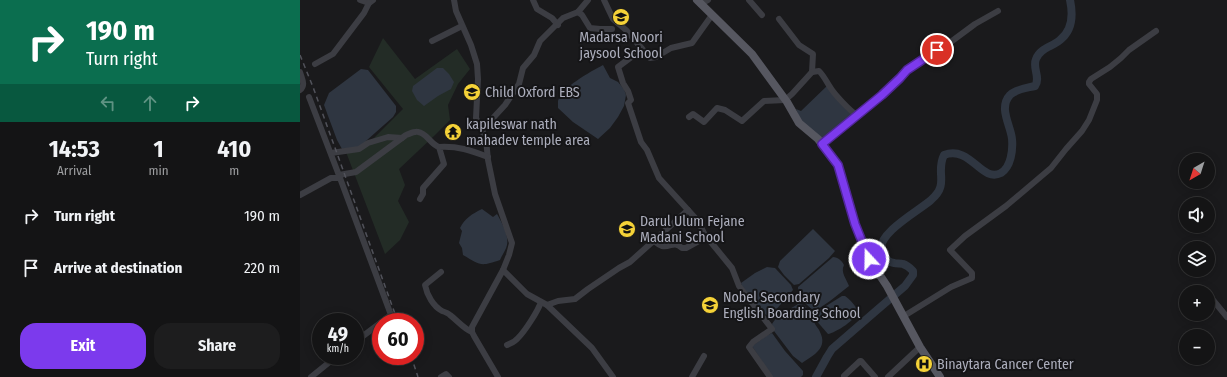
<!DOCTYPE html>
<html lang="en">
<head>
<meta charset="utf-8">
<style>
	:root { --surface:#141415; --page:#1d1d1e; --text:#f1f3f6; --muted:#9d9ea0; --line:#333334; --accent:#7c3aed }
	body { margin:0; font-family:"Fira Sans Condensed",sans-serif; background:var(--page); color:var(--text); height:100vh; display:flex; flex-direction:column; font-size:15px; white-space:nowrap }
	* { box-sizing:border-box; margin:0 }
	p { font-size:13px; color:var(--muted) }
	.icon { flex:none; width:22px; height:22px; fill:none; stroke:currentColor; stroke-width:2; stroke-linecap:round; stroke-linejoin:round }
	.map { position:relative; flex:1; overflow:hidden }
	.side { display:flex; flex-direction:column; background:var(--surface); width:300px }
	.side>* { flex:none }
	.hud { background:#0b6e4f; color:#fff; overflow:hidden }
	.needle { width:26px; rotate:219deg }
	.buttons { position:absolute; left:879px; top:153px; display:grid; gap:8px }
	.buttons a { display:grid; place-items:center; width:36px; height:36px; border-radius:50%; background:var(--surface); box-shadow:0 2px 10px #0003,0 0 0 1px var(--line); font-size:20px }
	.speed { position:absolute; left:12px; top:313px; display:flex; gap:8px; font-size:20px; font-weight:700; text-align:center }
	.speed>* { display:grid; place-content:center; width:52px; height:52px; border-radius:50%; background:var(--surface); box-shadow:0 2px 10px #0003,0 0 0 1px var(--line); line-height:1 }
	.speed small { font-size:10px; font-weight:400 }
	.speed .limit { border:6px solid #d22; background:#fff; color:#111 }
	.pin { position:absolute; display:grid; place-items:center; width:34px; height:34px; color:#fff; margin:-17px; border:2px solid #fff; border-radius:50%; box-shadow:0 1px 4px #0007 }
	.me { position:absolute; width:44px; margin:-22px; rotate:339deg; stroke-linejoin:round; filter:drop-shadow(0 0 3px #0008) }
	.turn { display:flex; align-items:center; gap:14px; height:84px; padding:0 20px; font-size:18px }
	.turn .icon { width:52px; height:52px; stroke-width:2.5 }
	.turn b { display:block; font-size:28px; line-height:34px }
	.lanes { display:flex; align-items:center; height:38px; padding:0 20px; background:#0003; justify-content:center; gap:20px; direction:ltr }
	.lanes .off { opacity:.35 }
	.eta { display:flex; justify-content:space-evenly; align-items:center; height:68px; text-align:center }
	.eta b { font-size:24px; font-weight:700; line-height:28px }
	.cta { display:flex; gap:8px; margin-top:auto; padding:8px 20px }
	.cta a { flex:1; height:46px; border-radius:16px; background:var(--accent); color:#fff; font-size:16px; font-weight:700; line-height:46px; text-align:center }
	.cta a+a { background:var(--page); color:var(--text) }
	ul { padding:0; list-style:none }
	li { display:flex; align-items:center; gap:12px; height:52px; padding:0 20px }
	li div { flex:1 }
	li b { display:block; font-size:15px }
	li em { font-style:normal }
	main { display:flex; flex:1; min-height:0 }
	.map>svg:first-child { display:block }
</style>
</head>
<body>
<main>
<section class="side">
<div class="hud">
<div class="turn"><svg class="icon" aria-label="right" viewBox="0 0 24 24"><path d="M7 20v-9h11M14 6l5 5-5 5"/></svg><div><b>190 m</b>Turn right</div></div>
<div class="lanes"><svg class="icon off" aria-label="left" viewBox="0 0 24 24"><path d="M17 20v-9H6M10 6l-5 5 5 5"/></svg><svg class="icon off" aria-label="ahead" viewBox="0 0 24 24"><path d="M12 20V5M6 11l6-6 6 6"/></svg><svg class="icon" aria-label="right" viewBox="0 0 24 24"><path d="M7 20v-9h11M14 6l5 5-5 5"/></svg></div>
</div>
<div class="eta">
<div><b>14:53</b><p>Arrival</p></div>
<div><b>1</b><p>min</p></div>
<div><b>410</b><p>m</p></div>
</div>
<ul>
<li><svg class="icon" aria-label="right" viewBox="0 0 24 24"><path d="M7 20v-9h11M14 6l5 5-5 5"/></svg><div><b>Turn right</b></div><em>190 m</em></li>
<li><svg class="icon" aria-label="arrive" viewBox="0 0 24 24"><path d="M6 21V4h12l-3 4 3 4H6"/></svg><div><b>Arrive at destination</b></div><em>220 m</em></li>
</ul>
<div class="cta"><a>Exit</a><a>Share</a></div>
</section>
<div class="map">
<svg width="927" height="377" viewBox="0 0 927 377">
	<rect width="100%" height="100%" fill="#1a1a1c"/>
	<!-- green -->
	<polygon fill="#232c26" points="83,38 115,79 157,49 170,69 158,84 148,105 150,120 135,135 99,169 105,185 98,201 109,222 100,240 85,254 46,152 62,150 103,109 69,67"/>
	<!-- water -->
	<g fill="#2f3641">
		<path d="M303,65L310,78L318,82L324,89L326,95L324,106L318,117L310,128L298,139L273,122L258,108C258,106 258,103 258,101C262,87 290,72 303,65Z"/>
		<polygon points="137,68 143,68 149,74 154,82 151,89 138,96 124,106 117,100 112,91 113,86"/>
		<polygon points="61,69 68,70 96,106 96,112 93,117 58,148 42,149 37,140 24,105 29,93"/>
		<polygon points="528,85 553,116 527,138 523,139 502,124 496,109 501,111"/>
		<path d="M182,209L193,217L197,214C202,223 209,235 207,245C206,250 202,255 200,260C180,267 180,265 163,255L162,248L159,243L162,231L160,228C165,218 172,214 182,209Z"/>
		<polygon points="513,229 535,251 529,258 499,284 494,285 484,275 478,267 480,261"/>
		<path d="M533,257C538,257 542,261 544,265C540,272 547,280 549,286L530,301L515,311C507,306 497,297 498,287Z"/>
		<polygon points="467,267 475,268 491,285 493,290 474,312 468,316 463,313 442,286 441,283 455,273"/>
		<path d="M542,296H545C549,299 556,305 557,311C558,319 535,333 528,334L514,318L518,311Z"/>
		<path d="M498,304L504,305C509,310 512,317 515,324C516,326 519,329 520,332C528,348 514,355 502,363L493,356L474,331L472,324C477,315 490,309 498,304Z"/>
		<polygon points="472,333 485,351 503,371 503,375 501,377 472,377 452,346 466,336"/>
	</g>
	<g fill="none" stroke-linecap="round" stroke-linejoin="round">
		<!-- river -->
		<path stroke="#2f3641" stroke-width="8" d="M516,377L527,357L532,349L577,310L605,286L613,275V271C610,268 607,265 603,264C600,263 597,264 594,263C588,262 583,257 581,251C577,233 620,210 631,200C650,184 635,173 644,155C671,145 681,183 701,173C711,167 713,150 712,139C711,126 698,108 710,95C716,89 727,88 735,86C741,78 732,68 736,59C740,48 752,47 760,40C773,30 773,14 770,0"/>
		<!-- minor -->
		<g stroke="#3c3d43" stroke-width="6">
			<polyline points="60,0 69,3 73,0"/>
			<polyline points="154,0 156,11 171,45 177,64 178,79 176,118 186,139 188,160 195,194 212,243 209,255 203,270"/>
			<polyline points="233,0 237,9 252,18 258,25"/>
			<polyline points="304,0 313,19 326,30 350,58 356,57 371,48 392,43 412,15"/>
			<polyline points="449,0 462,15"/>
			<polyline points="400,4 408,0"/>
			<polyline points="278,12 282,15 290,28 300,29 312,29"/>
			<polyline points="479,19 499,45 513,54 512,72"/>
			<polyline points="132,41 162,26"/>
			<polyline points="340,48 334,55 318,67 323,83 328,91 331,100 328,103 341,142 347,150 359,178 398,221 405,235 432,268 439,286 472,329 453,342 449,347 470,377"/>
			<polyline points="15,64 33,54 64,13 69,3"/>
			<path d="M0,72C2,79 6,85 0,90"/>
			<polyline points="9,97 40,178 91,315 55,342"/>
			<polyline points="557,115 593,85 607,69 648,44 675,24 698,11"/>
			<path d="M389,117L393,114L404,122L417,108L425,110L442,121L464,101L485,100L492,94L512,72L519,71C524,76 526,81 530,87C534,94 551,112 557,115L522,144"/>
			<polyline points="182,130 205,105 219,84 223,68 234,55 240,41 263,18 278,12 288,0"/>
			<polyline points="31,153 59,149 68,143 88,137 102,138"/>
			<path d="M39,175L56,172L106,135C109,134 115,131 118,132C127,133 130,144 139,147"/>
			<polyline points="0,195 31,178 40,178"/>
			<path d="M120,199L123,194V188L144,164L139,147C158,146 170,150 188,157"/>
			<path d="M353,240C356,242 358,245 362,246C371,248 373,240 382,248H386L406,237"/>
			<path d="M141,272L125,285C127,295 133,306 142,311C145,312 148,313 150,315C158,321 163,328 172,332"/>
			<polyline points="908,294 927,317"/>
			<polyline points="247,305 258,301 275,299 288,289 319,268 330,262 388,210"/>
			<polyline points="604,316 651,287 672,278 672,273 650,250 665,236 706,206 751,168 766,149 782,131 789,120 797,100 797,94 789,84 789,82 791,79 810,67 821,58 829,50 856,31"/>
			<path d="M207,345C211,343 215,342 218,338C225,331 238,311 241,302"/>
			<polyline points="544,376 560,361 561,361 575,377"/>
			<polyline points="11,377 37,356"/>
			<polyline points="141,377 146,374 149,377"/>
			<polyline points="198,377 174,336 172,332 172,327 203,270 227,294 247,305 292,348 313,377"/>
			<polyline points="392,377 404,356"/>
			<polyline points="588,377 620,347"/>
		</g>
		<!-- major -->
		<polyline stroke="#565760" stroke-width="8" points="397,0 452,54 487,102 499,123 518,139 538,165 555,224 569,259 587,286 620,347 640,377"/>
		<!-- rail -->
		<g stroke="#51525a" stroke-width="1.5" stroke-dasharray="5 4" stroke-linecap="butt">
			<polyline points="0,55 13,87 98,322"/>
			<polyline points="111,356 118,377"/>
		</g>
	</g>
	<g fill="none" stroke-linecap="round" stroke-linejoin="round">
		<!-- route casing -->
		<g stroke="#51269a" stroke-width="10">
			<polyline id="route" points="569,259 555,224 538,165 522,144 582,95 600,78 607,70 637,50"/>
		</g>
		<!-- route -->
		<use href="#route" stroke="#7c3aed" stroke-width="7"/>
	</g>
	<!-- icons -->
	<defs>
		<g id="school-disc" transform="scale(0.9)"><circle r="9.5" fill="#f5d238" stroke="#151517"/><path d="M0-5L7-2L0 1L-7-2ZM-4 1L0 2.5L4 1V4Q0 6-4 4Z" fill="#111"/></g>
		<g id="temple-disc" transform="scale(0.9)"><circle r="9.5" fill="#f5d238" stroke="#151517"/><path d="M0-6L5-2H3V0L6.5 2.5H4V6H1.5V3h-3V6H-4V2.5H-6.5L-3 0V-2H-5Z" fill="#111"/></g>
		<g id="hospital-disc" transform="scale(0.9)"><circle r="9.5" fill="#f5d238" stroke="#151517"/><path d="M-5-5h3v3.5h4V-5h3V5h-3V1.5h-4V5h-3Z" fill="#111"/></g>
	</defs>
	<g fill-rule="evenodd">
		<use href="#school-disc" x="321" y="17"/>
		<use href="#school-disc" x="172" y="92"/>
		<use href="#temple-disc" x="153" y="132"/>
		<use href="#school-disc" x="327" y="229"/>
		<use href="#school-disc" x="410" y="305"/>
		<use href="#hospital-disc" x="624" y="364"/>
	</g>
	<g text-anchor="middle" stroke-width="4" stroke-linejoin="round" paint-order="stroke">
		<!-- poi labels -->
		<g font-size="14" fill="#acaebc" stroke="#151517" text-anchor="start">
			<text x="321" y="42" text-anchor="middle">Madarsa Noori<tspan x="321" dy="16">jaysool School</tspan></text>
			<text x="185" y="97">Child Oxford EBS</text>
			<text x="166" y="129">kapileswar nath<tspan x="166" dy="16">mahadev temple area</tspan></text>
			<text x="340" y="226">Darul Ulum Fejane<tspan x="340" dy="16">Madani School</tspan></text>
			<text x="423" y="302">Nobel Secondary<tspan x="423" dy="16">English Boarding School</tspan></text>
			<text x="637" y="369">Binaytara Cancer Center</text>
		</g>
	</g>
</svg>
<div class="buttons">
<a><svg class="needle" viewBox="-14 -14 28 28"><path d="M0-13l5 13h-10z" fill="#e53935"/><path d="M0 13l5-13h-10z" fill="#9d9ea0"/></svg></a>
<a><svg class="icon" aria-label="sound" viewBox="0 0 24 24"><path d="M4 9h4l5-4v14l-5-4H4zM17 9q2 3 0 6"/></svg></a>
<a><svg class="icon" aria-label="layers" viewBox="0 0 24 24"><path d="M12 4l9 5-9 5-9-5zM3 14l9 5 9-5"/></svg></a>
<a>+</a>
<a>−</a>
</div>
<div class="speed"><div>49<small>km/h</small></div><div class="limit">60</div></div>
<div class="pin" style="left:637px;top:50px;background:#d93025"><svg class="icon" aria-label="arrive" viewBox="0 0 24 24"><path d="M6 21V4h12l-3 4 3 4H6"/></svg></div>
<svg class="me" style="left:569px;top:259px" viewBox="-20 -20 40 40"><circle r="17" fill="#7c3aed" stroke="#fff" stroke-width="3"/><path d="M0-11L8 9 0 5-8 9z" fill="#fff"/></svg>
</div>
</main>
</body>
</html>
